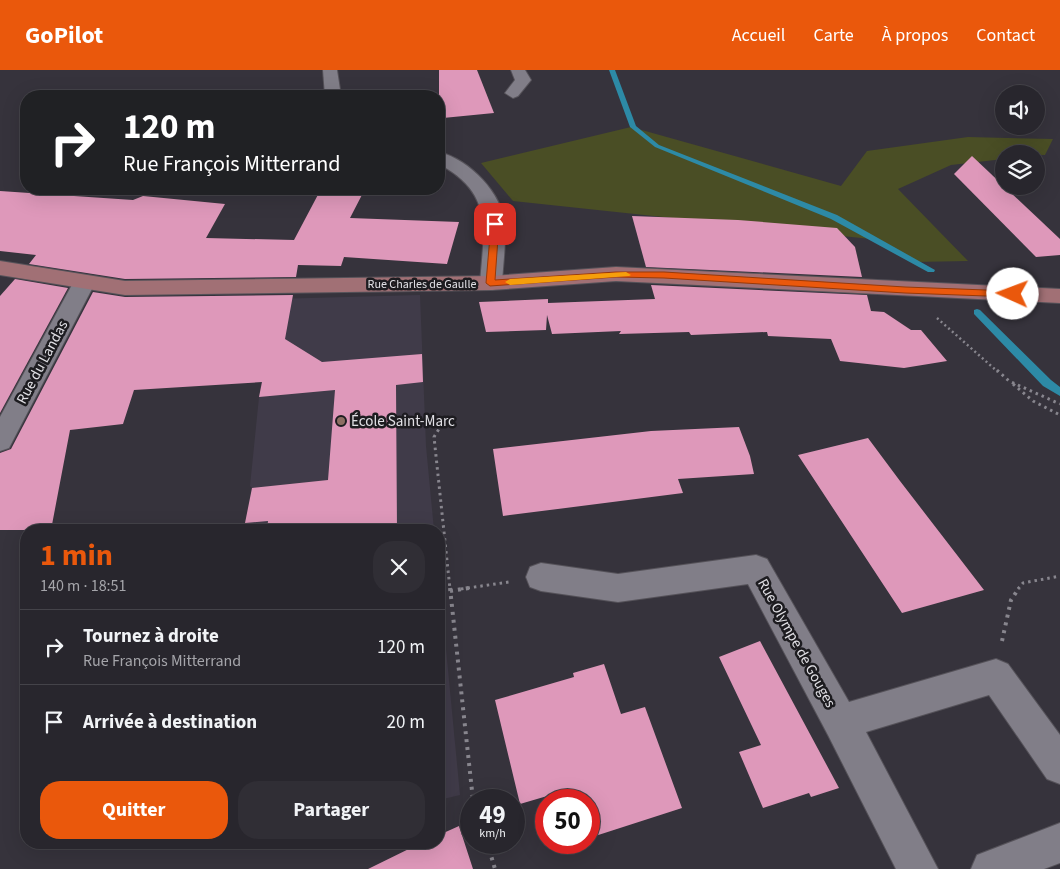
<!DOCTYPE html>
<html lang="fr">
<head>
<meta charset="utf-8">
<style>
	:root { --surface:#28262d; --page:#302e35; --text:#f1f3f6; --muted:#a5a5aa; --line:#444349; --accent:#ea580c }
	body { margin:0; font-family:"Source Sans 3",sans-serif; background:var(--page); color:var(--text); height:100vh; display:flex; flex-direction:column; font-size:19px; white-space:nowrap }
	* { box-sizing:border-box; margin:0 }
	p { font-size:16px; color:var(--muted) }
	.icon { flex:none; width:28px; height:28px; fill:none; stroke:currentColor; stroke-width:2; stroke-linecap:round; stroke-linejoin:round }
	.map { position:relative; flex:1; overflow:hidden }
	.panel { position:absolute; left:20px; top:454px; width:425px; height:325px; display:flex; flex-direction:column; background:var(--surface); border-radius:20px; box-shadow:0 5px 20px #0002,0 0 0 1px var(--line) }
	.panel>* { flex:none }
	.guide { position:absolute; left:20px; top:20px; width:425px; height:105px; border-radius:20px; box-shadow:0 5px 20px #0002,0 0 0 1px var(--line); background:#202124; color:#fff; overflow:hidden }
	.buttons { position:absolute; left:995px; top:15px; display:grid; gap:10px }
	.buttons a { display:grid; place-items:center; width:50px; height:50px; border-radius:50%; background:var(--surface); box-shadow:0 5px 20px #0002,0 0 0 1px var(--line); font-size:25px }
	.speed { position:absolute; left:460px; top:719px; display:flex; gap:10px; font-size:25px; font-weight:700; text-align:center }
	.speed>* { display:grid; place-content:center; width:65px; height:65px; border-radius:50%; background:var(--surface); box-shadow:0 5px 20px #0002,0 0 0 1px var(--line); line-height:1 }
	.speed small { font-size:12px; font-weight:400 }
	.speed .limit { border:8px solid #d22; background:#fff; color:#111 }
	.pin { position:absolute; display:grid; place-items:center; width:42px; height:42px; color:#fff; margin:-21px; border-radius:10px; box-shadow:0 2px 8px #0006 }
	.me { position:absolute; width:55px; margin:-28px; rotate:272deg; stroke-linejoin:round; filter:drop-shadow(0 0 4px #0008) }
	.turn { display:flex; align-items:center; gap:18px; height:105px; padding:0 20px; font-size:22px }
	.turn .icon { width:65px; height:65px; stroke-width:2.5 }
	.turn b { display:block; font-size:35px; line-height:42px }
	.round { display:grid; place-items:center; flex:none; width:52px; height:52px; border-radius:20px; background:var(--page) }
	.head { display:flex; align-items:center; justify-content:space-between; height:85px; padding:0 20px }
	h1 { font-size:30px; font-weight:700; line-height:38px; color:var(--accent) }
	.cta { display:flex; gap:10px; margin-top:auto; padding:10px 20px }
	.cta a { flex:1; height:58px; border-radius:20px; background:var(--accent); color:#fff; font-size:20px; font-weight:700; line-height:58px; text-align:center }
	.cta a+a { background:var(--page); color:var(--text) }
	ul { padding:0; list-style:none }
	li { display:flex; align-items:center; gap:15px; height:75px; padding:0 20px; border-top:1px solid var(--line) }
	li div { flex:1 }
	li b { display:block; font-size:19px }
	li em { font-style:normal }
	header { display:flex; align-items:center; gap:30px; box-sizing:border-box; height:70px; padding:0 25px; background:var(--accent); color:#fff }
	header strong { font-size:24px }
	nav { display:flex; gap:28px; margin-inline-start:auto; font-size:18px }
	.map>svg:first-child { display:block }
</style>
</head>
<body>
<header>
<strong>GoPilot</strong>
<nav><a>Accueil</a><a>Carte</a><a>À propos</a><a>Contact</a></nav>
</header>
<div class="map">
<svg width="1060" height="799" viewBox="0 0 1060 799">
	<rect width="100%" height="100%" fill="#36333c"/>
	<!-- built -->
	<g fill="#403b49">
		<polygon points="420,225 426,376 434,460 245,460 252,418 250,416 259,327 274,229"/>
		<polygon points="439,506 460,725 439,730"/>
	</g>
	<!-- green -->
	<polygon fill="#4a4e25" points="631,57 841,116 867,81 968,67 1053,69 1045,85 1004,84 1004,89 951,95 898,119 968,191 915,192 880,170 513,131 481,93"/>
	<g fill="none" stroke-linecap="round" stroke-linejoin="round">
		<!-- stream -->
		<g fill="#2d8aa6" fill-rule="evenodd">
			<polygon points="609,0 615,0 636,56 659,75 837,145 935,200 934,202 928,202 831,149 655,77 630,57"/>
			<polygon points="977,239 980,240 1051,310 1060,317 1060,326 1043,316 974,244 974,240"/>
		</g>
	</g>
	<!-- building -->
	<g fill="#de98ba">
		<polygon points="439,0 477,0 494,43 443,48 439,32"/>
		<polygon points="972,86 1060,169 1060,185 1036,187 954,104"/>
		<polygon points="321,119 365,119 350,148 459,152 447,194 344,187 341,196 298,195 296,207 125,209 29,194 36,185 0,181 0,121 133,130 143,126 225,134 206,168 294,170"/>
		<polygon points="632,146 738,150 837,158 855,177 862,207 646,197"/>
		<polygon points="15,209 68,218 0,343 0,226"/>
		<polygon points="651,215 867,225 871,241 884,242 911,260 921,260 947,291 904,298 840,291 831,269 768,266 767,262 691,265 689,262 619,264 621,261 552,264 547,245 546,260 486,262 479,232 548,229 548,233 655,229"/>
		<polygon points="93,222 125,227 293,225 285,269 322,292 422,284 423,312 396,315 397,460 267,460 268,451 245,453 252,418 328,410 335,320 259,327 262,312 134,320 123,354 70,360 51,460 0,460 0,383 11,379"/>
		<polygon points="739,357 750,386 754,404 678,409 683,423 503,446 493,379 651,361"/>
		<polygon points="868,368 900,411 984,520 902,543 798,385"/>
		<polygon points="760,571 839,718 811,727 809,723 763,738 739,682 761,675 719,587"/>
		<polygon points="604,594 621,644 645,637 682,738 589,768 589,730 556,730 554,724 520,734 495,630 574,607 573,603"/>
		<polygon points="459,756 473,799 368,799 423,772 439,772 439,765"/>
	</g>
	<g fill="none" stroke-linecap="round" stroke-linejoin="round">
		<!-- minor casing -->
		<g stroke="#555259" stroke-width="2">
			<g id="minor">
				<polygon points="323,0 337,0 341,26 325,26"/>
				<polygon points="511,0 525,0 531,10 518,26 513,28 505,23 515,10"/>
				<path d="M439,82C470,90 502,123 505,155C506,174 503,194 502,213L499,218L491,220L483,218L480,213C484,160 494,123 439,94Z"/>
				<polygon points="84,206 92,208 95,213 9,378 0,381 0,347 73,213 76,208"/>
				<polygon points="756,485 767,489 849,632 996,589 1008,594 1060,665 1060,714 1047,709 989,625 866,662 938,799 896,799 828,665 748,514 618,532 541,521 530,517 526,507 530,497 541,493 618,504"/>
				<polygon points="1060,753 1060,793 1044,799 971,799 977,785"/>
			</g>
		</g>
		<!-- major casing -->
		<g stroke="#555259" stroke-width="2">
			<polygon id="major" points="0,191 125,211 491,206 616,197 1060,219 1060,233 616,211 491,220 125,225 0,205"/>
		</g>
		<!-- path-far2 -->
		<polyline stroke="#88868e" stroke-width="2.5" stroke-dasharray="2 3" stroke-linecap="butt" points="937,248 998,302"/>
		<!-- path-far1 -->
		<g stroke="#88868e" stroke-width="3" stroke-dasharray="2.5 4" stroke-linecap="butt">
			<polyline points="997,300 1009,311 1060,334"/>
			<polyline points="1013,314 1033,331 1060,345"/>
			<polyline points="442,354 434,367 450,519"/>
			<polyline points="461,519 509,512"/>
			<polyline points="1018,519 1023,513 1060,506"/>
		</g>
		<!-- path -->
		<g stroke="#88868e" stroke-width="4" stroke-dasharray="3 5" stroke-linecap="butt">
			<polyline points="450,518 473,730"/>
			<polyline points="450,521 469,518"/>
			<polyline points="1002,571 1011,530 1019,518"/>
			<polyline points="487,772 495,799"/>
		</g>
		<!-- minor -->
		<use href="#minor" fill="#817e88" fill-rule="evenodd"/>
		<!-- major -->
		<use href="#major" fill="#a17075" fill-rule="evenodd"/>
	</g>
	<!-- route -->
	<polygon fill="#ea580c" stroke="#983908" points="495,151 499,154 495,210 616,202 664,202 905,217 1013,221 1018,224 1013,227 905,223 664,208 616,207 490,216 486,213 491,154"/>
	<!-- slow -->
	<polygon fill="#f59e0b" points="626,202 631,205 629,206 510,215 505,212 510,209"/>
	<!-- markers -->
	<circle fill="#8d6e63" stroke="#1d1c20" stroke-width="2" cx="341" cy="351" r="5"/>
	<g text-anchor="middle" stroke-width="5" stroke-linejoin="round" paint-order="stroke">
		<!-- far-street labels -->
		<g font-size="12" fill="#e1e0e5" stroke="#1d1c20">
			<text x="422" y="218">Rue Charles de Gaulle</text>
		</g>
		<!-- street labels -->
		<g font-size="15" fill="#e1e0e5" stroke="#1d1c20">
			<text transform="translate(42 292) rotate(-62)" y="5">Rue du Landas</text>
			<text transform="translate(797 573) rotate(61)" y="5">Rue Olympe de Gouges</text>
		</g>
		<!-- poi labels -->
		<g font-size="15" fill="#e1e0e5" stroke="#1d1c20" text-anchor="start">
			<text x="351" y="356">École Saint-Marc</text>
		</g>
	</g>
</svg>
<div class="buttons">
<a><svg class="icon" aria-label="sound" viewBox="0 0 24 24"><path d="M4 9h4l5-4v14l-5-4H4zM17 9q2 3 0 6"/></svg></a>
<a><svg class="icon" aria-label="layers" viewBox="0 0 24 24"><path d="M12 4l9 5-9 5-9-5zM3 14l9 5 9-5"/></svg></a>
</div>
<div class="speed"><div>49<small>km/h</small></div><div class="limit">50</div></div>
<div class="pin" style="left:495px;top:154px;background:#d93025"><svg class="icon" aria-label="arrive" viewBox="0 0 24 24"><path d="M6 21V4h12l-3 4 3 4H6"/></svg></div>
<svg class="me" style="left:1013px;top:224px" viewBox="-20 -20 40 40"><circle r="19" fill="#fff"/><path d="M0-13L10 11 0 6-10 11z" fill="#ea580c"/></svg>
<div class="guide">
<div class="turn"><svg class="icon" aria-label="right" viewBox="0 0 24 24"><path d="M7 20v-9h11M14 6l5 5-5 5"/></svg><div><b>120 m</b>Rue François Mitterrand</div></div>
</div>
<section class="panel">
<div class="head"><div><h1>1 min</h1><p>140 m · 18:51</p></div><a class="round"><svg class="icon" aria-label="close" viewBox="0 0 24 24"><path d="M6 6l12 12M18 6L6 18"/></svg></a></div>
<ul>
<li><svg class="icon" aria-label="right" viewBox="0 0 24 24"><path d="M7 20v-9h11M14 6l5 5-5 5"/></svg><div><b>Tournez à droite</b><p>Rue François Mitterrand</p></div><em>120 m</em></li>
<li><svg class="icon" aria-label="arrive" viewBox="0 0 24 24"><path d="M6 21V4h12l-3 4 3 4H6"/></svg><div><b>Arrivée à destination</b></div><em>20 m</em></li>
</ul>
<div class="cta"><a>Quitter</a><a>Partager</a></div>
</section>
</div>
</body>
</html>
